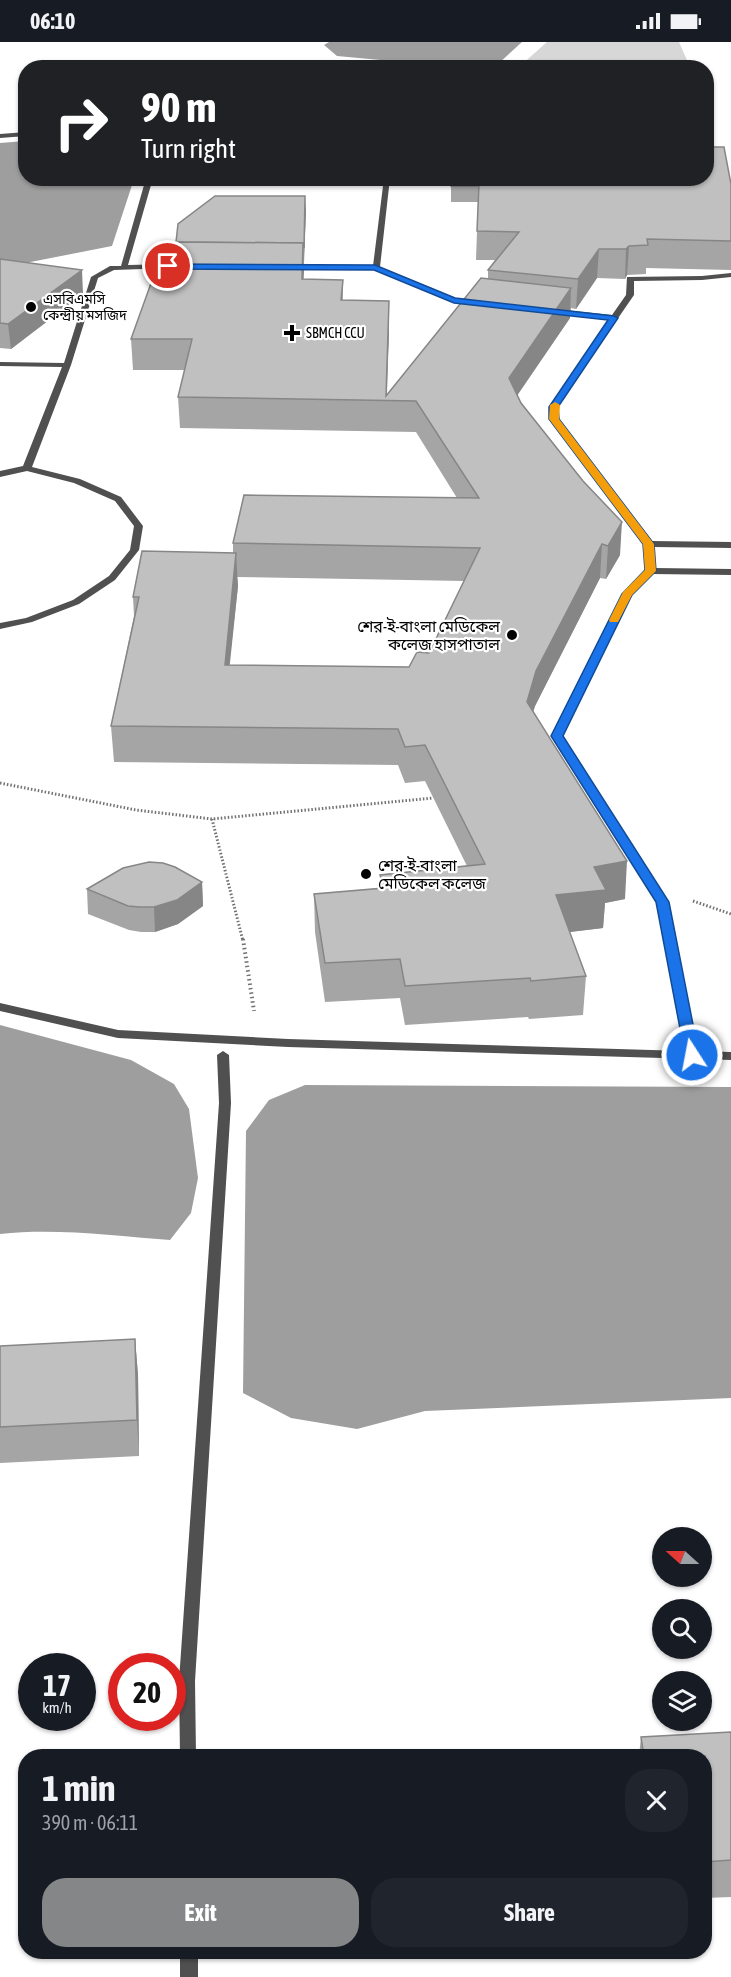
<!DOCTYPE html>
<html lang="en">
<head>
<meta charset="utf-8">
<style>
	:root { --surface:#171b24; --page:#20242c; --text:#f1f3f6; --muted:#9ea1a6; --accent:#858687 }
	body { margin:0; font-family:"Asap Condensed","Noto Sans Bengali",sans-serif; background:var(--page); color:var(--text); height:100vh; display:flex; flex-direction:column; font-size:22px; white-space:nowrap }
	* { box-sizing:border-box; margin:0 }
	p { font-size:20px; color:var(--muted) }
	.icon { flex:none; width:33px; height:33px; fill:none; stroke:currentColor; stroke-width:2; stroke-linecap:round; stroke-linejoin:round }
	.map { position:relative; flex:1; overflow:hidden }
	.details { position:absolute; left:18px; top:1707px; width:694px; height:210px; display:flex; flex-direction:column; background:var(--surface); border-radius:24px; box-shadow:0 2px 4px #0004 }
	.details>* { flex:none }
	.hud { position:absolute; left:18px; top:18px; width:696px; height:126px; border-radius:24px; box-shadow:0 2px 4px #0004; background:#202124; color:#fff; overflow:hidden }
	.needle { width:39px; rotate:291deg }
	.fabs { position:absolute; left:652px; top:1485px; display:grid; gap:12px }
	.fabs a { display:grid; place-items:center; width:60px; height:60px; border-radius:50%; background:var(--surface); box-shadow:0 2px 4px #0004; font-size:30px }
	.speed { position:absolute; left:18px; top:1611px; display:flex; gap:12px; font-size:30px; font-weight:700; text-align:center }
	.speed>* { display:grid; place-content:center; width:78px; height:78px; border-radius:50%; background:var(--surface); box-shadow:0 2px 4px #0004; line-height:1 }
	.speed small { font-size:15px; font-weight:400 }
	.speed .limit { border:9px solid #d22; background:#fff; color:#111 }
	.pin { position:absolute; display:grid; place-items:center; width:51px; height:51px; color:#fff; margin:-26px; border:3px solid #fff; border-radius:50%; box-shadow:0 2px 6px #0007 }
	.me { position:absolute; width:66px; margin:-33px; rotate:349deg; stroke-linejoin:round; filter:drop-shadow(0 0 4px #0008) }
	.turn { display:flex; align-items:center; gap:21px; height:126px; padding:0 24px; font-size:27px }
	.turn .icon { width:78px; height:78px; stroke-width:2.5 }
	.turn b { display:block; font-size:42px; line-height:51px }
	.round { display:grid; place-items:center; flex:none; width:63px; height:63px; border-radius:24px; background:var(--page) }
	.summary { display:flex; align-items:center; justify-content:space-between; height:102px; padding:0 24px }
	h1 { font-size:36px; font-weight:700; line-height:45px }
	.button { display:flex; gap:12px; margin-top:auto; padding:12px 24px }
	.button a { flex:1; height:69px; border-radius:24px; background:var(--accent); color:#fff; font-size:24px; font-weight:700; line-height:69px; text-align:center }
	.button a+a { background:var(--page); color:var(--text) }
	.status { display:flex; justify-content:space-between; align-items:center; height:42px; padding:0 30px; background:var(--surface); direction:ltr }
	.status svg { height:16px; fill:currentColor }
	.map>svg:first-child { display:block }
</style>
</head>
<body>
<div class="status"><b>06:10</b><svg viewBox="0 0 49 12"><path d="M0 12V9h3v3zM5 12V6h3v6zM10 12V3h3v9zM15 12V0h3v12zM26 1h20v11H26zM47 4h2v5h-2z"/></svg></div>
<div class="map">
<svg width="731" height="1935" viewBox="0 0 731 1935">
	<rect width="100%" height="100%" fill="#fff"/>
	<!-- green -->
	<polygon fill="#d7d7d7" points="547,0 679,0 690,25 519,25"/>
	<!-- water -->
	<g fill="#9e9e9e">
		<polygon points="329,0 522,0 498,22 457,25 337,14 324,3"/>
		<polygon points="25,99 26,136 134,137 112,204 0,226 0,101"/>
		<path d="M0,983L131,1018L174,1042L189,1067L198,1136L191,1171L170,1198C114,1194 57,1186 0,1192Z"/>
		<polygon points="305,1043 731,1045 731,1356 425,1369 357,1387 291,1376 243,1351 246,1089 269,1058"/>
	</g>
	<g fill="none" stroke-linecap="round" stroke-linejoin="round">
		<!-- path-far1 -->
		<g stroke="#727272" stroke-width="3" stroke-dasharray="1.5 2" stroke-linecap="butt">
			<polyline points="0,741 136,768 212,777 433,756"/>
			<polyline points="212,777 243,899"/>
			<polyline points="693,859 731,872"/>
		</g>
		<!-- path -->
		<polyline stroke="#727272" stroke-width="4" stroke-dasharray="1.5 3" stroke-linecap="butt" points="243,897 254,969"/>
		<!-- lane -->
		<g fill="#505050" fill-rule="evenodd">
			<polygon points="26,90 26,94 0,96 0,92"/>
			<polygon points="146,136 153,136 128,223 172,222 176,224 172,226 114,228 98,236 71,323 32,425 80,437 121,455 143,484 139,508 115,538 79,562 32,580 0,587 0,581 26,576 73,558 109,534 130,508 134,484 115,459 74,441 27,429 0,435 0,429 23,424 62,325 0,324 0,320 64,321 91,235 110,224 121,224"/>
			<polygon points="384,136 390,136 380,225 456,256 480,259 480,263 451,260 375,228 285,227 285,223 288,223 373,224"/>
			<polygon points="731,231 731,235 702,238 634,239 634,253 557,365 558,377 652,499 731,500 731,506 654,505 655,526 731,527 731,533 652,532 631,553 562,694 668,860 697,1009 731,1010 731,1018 288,1005 118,996 0,969 0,961 118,988 288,997 685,1009 656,860 552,694 622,552 645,528 644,502 550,377 549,365 609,278 554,271 550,269 554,267 612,273 626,253 627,235 702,234"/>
		</g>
		<!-- street -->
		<g fill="#505050" fill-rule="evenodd">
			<polygon points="223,1009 229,1013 231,1061 195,1639 196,1714 180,1714 179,1639 219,1061 217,1013"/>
			<rect x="180" y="1910" width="18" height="25"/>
		</g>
	</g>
	<!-- wall -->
	<g fill="#a5a5a5" fill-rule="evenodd">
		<path d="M452,136H506L505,142L581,143L731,142V228L646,226V232L627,233L625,237L597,236L576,267L571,266L570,276L517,353L521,361L620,513L606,537L600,536L535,664L533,669L625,857L605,861L603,886L569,890L586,934L583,973L529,977L528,975L405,983L400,956L325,960L315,890L314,852L380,846V833L467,824L425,739L405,741L398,723L114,720L111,684L134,574L133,555L233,511V501L457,456L416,390L180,386L178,355L185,328H133L131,297L176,200L306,168L303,237L343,238V258L389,289L387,352L488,237V228L495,218H476L478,160H451V144ZM237,535L464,539L429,611L409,625L229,624L238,544Z"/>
		<polygon points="0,217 83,252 11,307 0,306"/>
		<polygon points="202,840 203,864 178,882 155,890 141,890 129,888 88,872 87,847"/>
		<polygon points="135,1297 138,1333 139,1414 0,1421 0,1304"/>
		<polygon points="731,1690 731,1855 705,1856 705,1714 639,1714 641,1695"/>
	</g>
	<!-- shaded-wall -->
	<g fill="#868686">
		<polygon points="305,154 306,168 304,221 304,206"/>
		<polygon points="303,201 304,230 302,266 302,237"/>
		<polygon points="629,204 627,233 625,237 626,207"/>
		<polygon points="599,207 597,236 576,267 578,237"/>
		<polygon points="82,228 83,252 11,307 8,282"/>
		<polygon points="571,246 570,276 508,367 509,336"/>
		<polygon points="389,259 389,289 386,358"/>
		<polygon points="622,480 620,513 606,537 608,504"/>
		<polygon points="602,502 600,536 535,664 526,695 527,660 536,629"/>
		<polygon points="236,511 238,544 226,659 225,623"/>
		<polygon points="627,819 625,857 605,861 603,886 554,892 556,853 594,825"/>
		<polygon points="202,840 203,864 178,882 155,890 154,865"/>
		<polygon points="135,1297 138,1333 139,1414 137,1378"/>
	</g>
	<!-- building -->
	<g fill="#c0c0c0" stroke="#868686" stroke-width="1.5">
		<polygon points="706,105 724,105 731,142 731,199 647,197 648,203 629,204 626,207 599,207 578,237 488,228 519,190 477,189 479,142 581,143 585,136 706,136"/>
		<polygon points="452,136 505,136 504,142 479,142 478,144 451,144"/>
		<polygon points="215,154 305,154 304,206 303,201 176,200 178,182"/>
		<polygon points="174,200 303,201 302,237 343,238 341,258 389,259 386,354 481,236 571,246 509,336 521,361 583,439 622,480 608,504 602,502 536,629 527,660 627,819 594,825 606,848 556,853 586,934 531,939 530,936 405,944 400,917 325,921 314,852 384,846 380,833 485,822 425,703 405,705 398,687 111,684 139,555 133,555 142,509 236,511 225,623 409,625 417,610 429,611 480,506 233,501 244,453 479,456 416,359 178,355 192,297 131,297 164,205 173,206"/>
		<polygon points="0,217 82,228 8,282 0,281"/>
		<polygon points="149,820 163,821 175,825 202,840 177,858 154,865 140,865 128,864 87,847 123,826"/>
		<polygon points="135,1297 137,1378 0,1385 0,1304"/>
		<polygon points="731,1690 731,1818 705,1820 705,1714 644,1714 641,1695"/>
	</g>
	<!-- route -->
	<polygon fill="#1a73e8" stroke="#114b97" stroke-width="1.5" points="165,222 375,223 455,256 614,274 618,276 558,365 559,377 654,502 656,529 632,553 563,694 669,860 699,1013 697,1016 687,1016 685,1013 656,860 551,694 622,552 645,528 643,502 549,377 549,365 608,278 454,261 374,228 168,227 165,226"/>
	<!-- slow -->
	<polygon fill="#f59e0b" points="555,360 560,363 559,377 654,502 656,529 632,553 618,580 610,580 609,578 623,550 645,528 643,502 549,377 550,363"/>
	<!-- markers -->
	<g fill="#000" stroke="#fff" stroke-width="2">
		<circle cx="31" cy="265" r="6"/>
		<path d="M289 282h6v6h6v6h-6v6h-6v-6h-6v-6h6z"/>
		<circle cx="512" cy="593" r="6"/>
		<circle cx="366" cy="832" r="6"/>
	</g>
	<g text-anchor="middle" stroke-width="4.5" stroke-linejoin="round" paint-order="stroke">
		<!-- far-poi labels -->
		<g font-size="14" fill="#000" stroke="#fff" text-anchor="start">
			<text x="43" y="262">এসবিএমসি<tspan x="43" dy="16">কেন্দ্রীয় মসজিদ</tspan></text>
			<text x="306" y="296">SBMCH CCU</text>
		</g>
		<!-- poi labels -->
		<g font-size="16" fill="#000" stroke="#fff" text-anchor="end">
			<text x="500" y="590">শের-ই-বাংলা মেডিকেল<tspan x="500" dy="18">কলেজ হাসপাতাল</tspan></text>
			<text x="378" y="829" text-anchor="start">শের-ই-বাংলা<tspan x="378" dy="18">মেডিকেল কলেজ</tspan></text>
		</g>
	</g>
</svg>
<div class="fabs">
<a><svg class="needle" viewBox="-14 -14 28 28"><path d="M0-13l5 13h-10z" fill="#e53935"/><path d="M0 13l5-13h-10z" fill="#9ea1a6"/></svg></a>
<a><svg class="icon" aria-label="search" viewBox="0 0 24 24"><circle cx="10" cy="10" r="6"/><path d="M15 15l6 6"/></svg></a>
<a><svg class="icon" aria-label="layers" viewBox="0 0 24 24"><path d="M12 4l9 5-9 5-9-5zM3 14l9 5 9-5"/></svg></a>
</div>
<div class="speed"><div>17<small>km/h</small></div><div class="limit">20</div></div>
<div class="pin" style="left:168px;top:224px;background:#d93025"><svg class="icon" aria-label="arrive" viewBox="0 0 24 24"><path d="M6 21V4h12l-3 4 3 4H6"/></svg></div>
<svg class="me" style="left:692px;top:1013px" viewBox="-20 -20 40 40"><circle r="17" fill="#1a73e8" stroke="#fff" stroke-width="3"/><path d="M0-11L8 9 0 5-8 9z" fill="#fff"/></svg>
<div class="hud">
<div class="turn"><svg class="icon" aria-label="right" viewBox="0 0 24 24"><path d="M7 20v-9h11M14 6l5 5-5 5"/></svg><div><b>90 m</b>Turn right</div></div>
</div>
<section class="details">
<div class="summary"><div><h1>1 min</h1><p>390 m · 06:11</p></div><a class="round"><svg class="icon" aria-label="close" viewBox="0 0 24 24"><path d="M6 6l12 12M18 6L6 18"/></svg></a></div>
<div class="button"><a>Exit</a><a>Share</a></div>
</section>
</div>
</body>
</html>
